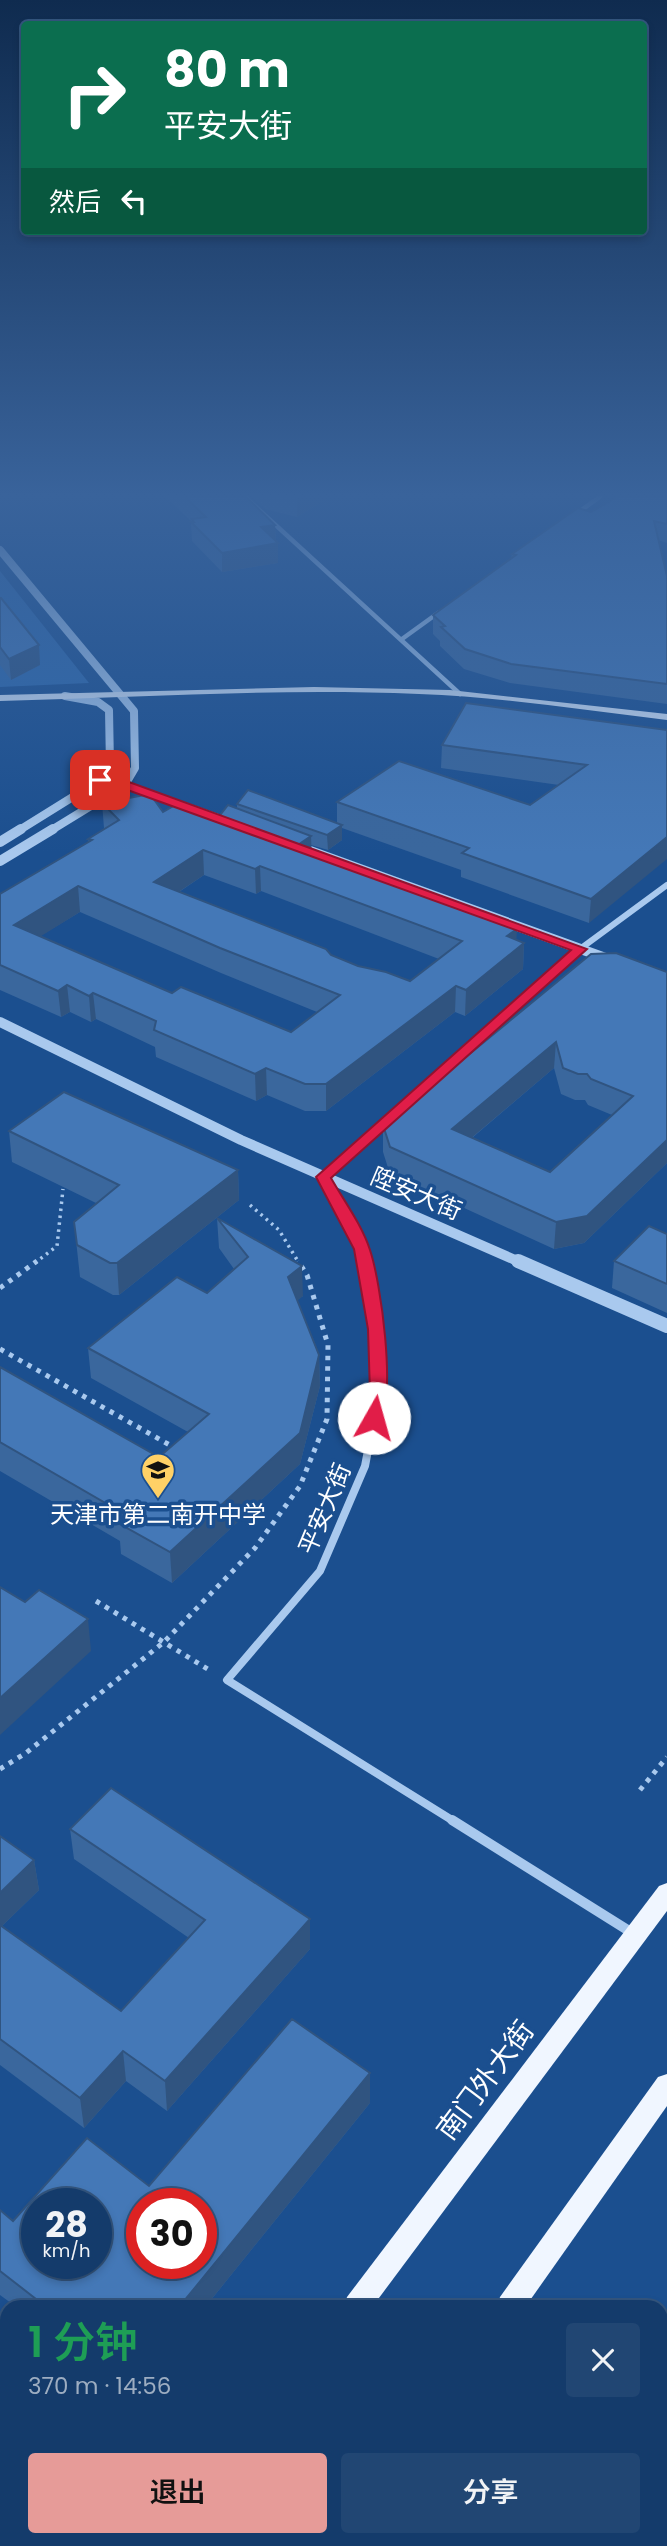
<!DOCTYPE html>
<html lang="zh">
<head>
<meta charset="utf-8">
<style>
	:root { --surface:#143b6b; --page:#214673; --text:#f1f3f6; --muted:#9dadc1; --line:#33557e; --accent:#e69b98 }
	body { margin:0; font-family:Poppins,"Noto Sans SC",sans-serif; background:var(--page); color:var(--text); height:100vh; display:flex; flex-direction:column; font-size:26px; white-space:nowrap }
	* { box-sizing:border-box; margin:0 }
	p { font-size:23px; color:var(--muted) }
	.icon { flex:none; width:38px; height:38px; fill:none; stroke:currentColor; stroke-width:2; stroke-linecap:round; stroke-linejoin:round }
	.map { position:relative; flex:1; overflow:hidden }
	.sheet { position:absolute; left:0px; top:2300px; width:668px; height:247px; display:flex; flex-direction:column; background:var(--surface); border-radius:21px 21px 0 0; box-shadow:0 4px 10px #0003,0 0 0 2px var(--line) }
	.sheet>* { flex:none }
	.hud { position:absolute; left:21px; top:21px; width:626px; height:214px; border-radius:7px; box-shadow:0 4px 10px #0003,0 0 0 2px var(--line); background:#0b6e4f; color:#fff; overflow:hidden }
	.speed { position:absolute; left:21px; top:2188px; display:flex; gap:14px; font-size:35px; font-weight:700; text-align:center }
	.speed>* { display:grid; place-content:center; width:91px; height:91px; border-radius:50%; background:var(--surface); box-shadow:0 4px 10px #0003,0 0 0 2px var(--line); line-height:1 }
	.speed small { font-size:18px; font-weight:400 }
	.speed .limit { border:10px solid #d22; background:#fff; color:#111 }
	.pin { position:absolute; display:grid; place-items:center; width:60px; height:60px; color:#fff; margin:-30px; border-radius:14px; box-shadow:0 4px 10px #0006 }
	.me { position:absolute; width:77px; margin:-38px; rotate:7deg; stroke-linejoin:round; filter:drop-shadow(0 0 5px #0008) }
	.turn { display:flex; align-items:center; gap:24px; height:147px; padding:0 28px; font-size:32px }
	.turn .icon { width:91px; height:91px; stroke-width:2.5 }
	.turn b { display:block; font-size:49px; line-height:60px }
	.then { display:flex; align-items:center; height:66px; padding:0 28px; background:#0003; gap:14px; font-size:26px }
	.round { display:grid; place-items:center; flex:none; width:74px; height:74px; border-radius:7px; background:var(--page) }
	.headline { display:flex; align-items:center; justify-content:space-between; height:119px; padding:0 28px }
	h1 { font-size:42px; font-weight:600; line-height:52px; color:#1e9e55 }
	.action { display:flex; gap:14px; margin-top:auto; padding:14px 28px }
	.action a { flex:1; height:80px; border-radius:7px; background:var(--accent); color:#111; font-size:28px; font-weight:600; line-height:80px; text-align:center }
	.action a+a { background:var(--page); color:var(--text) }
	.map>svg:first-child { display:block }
</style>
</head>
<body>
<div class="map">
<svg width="667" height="2546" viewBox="0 0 667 2546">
	<rect width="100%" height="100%" fill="#1b4f8f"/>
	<!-- green -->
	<polygon fill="#2e69ad" points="0,571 89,683 0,687"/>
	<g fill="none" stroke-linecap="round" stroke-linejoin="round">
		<!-- path-far1 -->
		<g stroke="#a9c9ee" stroke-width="3.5" stroke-dasharray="2.5 4.5" stroke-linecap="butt">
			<polyline points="250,1205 279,1230 299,1263"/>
			<polyline points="35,1263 57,1246 63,1189"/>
		</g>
		<!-- path -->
		<g stroke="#a9c9ee" stroke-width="5" stroke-dasharray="4.5 6" stroke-linecap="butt">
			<polyline points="0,1288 37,1261"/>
			<polyline points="0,1349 175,1448"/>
			<polyline points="96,1601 211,1671"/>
			<polyline points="0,1769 26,1753 164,1642 255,1548 300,1486 327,1419 328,1345 307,1275 298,1261"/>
			<polyline points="640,1790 667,1757"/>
		</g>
		<!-- minor-far3 -->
		<g stroke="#a9c9ee" stroke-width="4.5">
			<polyline points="244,496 460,694"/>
			<polyline points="576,514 601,496"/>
			<polyline points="402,639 438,613"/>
		</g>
		<!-- minor-far2 -->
		<polyline stroke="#a9c9ee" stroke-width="6" points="364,1263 362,1249 323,1177 580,949 667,885"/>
		<!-- minor-far1 -->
		<polyline stroke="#a9c9ee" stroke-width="8" points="364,1261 376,1329 379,1393 365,1466 320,1571 227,1680 455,1822"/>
		<!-- minor -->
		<g stroke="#a9c9ee" stroke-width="10">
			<polyline points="452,1820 634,1934"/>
			<polyline points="507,2539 516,2546"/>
		</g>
		<!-- tertiary-far3 -->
		<g stroke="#a9c9ee" stroke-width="8">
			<polyline points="0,550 134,711 135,768 125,785 50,831"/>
			<polyline points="100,780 125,785 232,823"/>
			<polyline points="18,831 100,780 110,766 109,710 98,702 65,696"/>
		</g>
		<!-- tertiary-far2 -->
		<g stroke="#a9c9ee" stroke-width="10">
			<polyline points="0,842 21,829"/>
			<polyline points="299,847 611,960"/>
			<polyline points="0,861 53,829"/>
			<polyline points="0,1022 241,1140 522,1263"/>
		</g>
		<!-- tertiary-far1 -->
		<polyline stroke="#a9c9ee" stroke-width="14" points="518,1261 667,1326"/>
		<!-- tertiary -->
		<polyline stroke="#a9c9ee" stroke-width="18" points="0,2390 7,2396"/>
		<!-- secondary -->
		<path fill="#d6e6fa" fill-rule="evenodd" d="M314,687L450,690L667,714V720C585,710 502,697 419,694C280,688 139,697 0,701V695Z"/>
		<!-- primary -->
		<g fill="#f0f6ff" fill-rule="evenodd">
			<polygon points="667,1883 667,1911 373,2306 344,2306 347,2297 659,1886"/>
			<polygon points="667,2074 667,2106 526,2306 497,2306 500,2297 658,2077"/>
			<polygon points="165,2539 196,2539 194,2546 162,2546"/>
			<polygon points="329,2539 360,2539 358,2546 326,2546"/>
		</g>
	</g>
	<!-- wall -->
	<g fill="#3a679d" fill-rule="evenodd">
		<polygon points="165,496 245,496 275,525 276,541 278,563 222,572 192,541 191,522 192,522"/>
		<polygon points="251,496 331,496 297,517 265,509"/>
		<polygon points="667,496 667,543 658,540 667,576 667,704 510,683 464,669 440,646 440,641 433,634 433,615 511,558 512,554 591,512"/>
		<polygon points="0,598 39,645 40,665 11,680 0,665"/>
		<path d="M667,730L589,923L461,877V870L342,828V840L328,850L311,845L312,853L524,943L523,969L465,1016L455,1012L326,1111H305L267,1095L256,1101L156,1057L155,1047L96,1019L91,1022L70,1012L61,1017L0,990V894L89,842L88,839L105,829L104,828L102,803L217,819L237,809V804L337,823V802L530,805L559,785L441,768L442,745ZM204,875L256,894L261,891L439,959L410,981L358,966L179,892ZM80,912L221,973L317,1012L291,1032L172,993L40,936Z"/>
		<path d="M591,954L667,1163L584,1243L554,1249L390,1174L383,1152V1125ZM554,1068L561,1094L575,1100H585L588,1105L612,1115L550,1172L472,1138Z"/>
		<polygon points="9,1131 238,1170 239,1200 119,1295 113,1295 80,1277 74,1222 96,1203 12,1162"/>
		<polygon points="217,1218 303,1296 297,1300 319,1355 320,1386 300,1464 172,1583 121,1554 120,1541 0,1471 0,1367 159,1457 188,1432 91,1378 88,1348 207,1293 234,1269 219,1248"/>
		<polygon points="667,1234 667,1313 612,1288 614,1261"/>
		<polygon points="70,1829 310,1919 310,1949 167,2111 126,2081 84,2128 0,2065 0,1836 34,1860 39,1890 2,1926 121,2011 189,1938 74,1859"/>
		<polygon points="370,2103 206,2306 15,2306 0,2295 0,2210 13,2221 149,2186"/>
		<polygon points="667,2404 667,2473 662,2469 662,2413"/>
	</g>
	<!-- shaded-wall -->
	<g fill="#305480">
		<polygon points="301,496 331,496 297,517 297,499"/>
		<polygon points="275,525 276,544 278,543 278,563 222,572 222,553 261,527"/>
		<polygon points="39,645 40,665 11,680 9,659"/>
		<polygon points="342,825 342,840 328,850 327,835"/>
		<polygon points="311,836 312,861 295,847"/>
		<polygon points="667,837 667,859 589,923 591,899"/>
		<polygon points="203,850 204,875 156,907 154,882"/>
		<polygon points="260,866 261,891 256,894 255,869"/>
		<polygon points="78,886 80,912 17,951 14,925"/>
		<polygon points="517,929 516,950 524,943 523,969 465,1016 466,990 507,936"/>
		<polygon points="67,985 70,1012 61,1017 58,991"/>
		<polygon points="456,986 455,1012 326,1111 326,1084"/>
		<polygon points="93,993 96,1019 91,1022 89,996"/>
		<polygon points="556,1042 554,1068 450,1156 452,1129"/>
		<polygon points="266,1068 267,1095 256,1101 255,1074"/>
		<polygon points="667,1140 667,1163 584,1243 554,1249 556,1222"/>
		<polygon points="238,1170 239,1200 119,1295 117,1263"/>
		<polygon points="302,1266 303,1296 289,1308 288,1277"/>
		<polygon points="319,1355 320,1386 300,1464 172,1583 170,1552"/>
		<polygon points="88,1619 91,1651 0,1735 0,1698"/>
		<polygon points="34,1860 39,1890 0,1928 0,1893"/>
		<polygon points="310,1919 310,1949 167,2111 165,2081"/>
		<polygon points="123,2051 126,2081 84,2128 80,2098"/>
		<polygon points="370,2073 370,2103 206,2306 180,2306"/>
	</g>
	<!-- building -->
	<g fill="#4478b7" stroke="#305480" stroke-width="2" fill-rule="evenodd">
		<polygon points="184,496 245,496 275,525 261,527 278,543 222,553 191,522 194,522 192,519 206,517"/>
		<polygon points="619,496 667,496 667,524 654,521 667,576 667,684 511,664 465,649 441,627 445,626 433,615 516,555 512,554 578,508 591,512"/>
		<polygon points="0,598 1,598 39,645 9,659 0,647"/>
		<polygon points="466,703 667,730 667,837 591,899 462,853 469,848 337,802 399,761 530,805 587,765 442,745"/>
		<polygon points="248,790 342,825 327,835 237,804"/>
		<path d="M150,794L163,812L177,804L217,819L228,805L311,836L295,847L517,929L507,936L524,943L466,990L456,986L326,1084H305L266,1068L255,1074L154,1030L156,1021L93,993L89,996L67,985L58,991L0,965V894L92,840L88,839L119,820L102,803ZM203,850L255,869L260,866L462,941L410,981L386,972L358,966L331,955L326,949L154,882ZM78,886L220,948L340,995L291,1032L181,987L172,993L14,925Z"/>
		<path d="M616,953L667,972V1140L587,1216L556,1222L390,1147L383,1125L591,954ZM556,1042L563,1068L578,1074H587L591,1079L633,1096L550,1172L452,1129Z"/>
		<polygon points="64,1092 238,1170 117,1263 110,1263 77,1245 74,1222 119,1185 9,1131"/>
		<polygon points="217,1218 302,1266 288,1277 319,1355 300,1433 170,1552 118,1523 126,1515 0,1442 0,1367 159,1457 209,1414 88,1348 177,1277 207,1293 248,1257"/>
		<polygon points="649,1226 667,1234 667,1284 614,1261"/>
		<polygon points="0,1587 25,1602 39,1590 88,1619 0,1698"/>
		<polygon points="111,1788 310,1919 165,2081 123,2051 80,2098 0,2039 0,1925 121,2011 205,1920 70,1829"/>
		<polygon points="0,1836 34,1860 0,1893"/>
		<path d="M292,2019L370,2073L180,2306H45L0,2271V2210L13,2221L87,2138L149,2186ZM37,2203H96V2263H37ZM142,2203H201V2263H142Z"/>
		<polygon points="667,2404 667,2440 662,2436 662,2413"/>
	</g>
	<!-- sky -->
	<linearGradient id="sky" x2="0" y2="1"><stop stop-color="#0f2b4f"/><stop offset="0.58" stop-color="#39639b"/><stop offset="1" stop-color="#39639b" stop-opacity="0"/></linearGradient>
	<rect width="667" height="853" fill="url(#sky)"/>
	<!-- route -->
	<path fill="#e11d48" stroke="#92132f" stroke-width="2" d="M100,777L129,782L587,949L331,1178C344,1201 362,1225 370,1250C381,1283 396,1392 380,1422H368L366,1418L370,1393L368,1329L354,1249L316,1177L571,950L122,788L96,783V778Z"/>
	<!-- icons -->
	<defs>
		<g id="school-pin" transform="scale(1.75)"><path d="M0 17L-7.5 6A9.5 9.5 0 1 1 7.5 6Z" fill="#ffd166" stroke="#1b4f8f"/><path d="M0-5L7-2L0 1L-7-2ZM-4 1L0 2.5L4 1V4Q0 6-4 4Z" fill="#111"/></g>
	</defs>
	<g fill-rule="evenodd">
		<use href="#school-pin" x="158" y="1470"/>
	</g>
	<g text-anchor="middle" stroke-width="7" stroke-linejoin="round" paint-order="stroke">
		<!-- street labels -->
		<g font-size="24" fill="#fff" stroke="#1b4f8f">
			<text transform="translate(416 1194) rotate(23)" y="8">陞安大街</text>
			<text transform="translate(325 1509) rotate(-67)" y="8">平安大街</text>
		</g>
		<!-- poi labels -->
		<g font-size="24" fill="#fff" stroke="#1b4f8f">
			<text x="158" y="1523">天津市第二南开中学</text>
		</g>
		<!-- near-street labels -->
		<g font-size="28" fill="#fff" stroke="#1b4f8f">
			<text transform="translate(485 2080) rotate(-53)" y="10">南门外大街</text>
		</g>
	</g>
</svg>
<div class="speed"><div>28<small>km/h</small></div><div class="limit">30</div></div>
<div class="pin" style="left:100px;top:780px;background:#d93025"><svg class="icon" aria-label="arrive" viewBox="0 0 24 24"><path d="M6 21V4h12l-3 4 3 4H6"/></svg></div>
<svg class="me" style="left:374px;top:1418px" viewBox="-20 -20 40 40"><circle r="19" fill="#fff"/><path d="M0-13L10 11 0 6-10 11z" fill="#e11d48"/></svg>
<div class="hud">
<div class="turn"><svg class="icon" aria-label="right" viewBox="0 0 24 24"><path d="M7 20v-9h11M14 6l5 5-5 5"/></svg><div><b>80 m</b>平安大街</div></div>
<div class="then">然后<svg class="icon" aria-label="left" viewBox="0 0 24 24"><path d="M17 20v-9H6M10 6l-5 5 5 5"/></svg></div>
</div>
<section class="sheet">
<div class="headline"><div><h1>1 分钟</h1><p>370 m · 14:56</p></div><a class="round"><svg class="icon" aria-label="close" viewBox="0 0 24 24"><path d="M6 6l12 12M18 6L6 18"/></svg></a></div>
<div class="action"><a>退出</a><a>分享</a></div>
</section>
</div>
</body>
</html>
